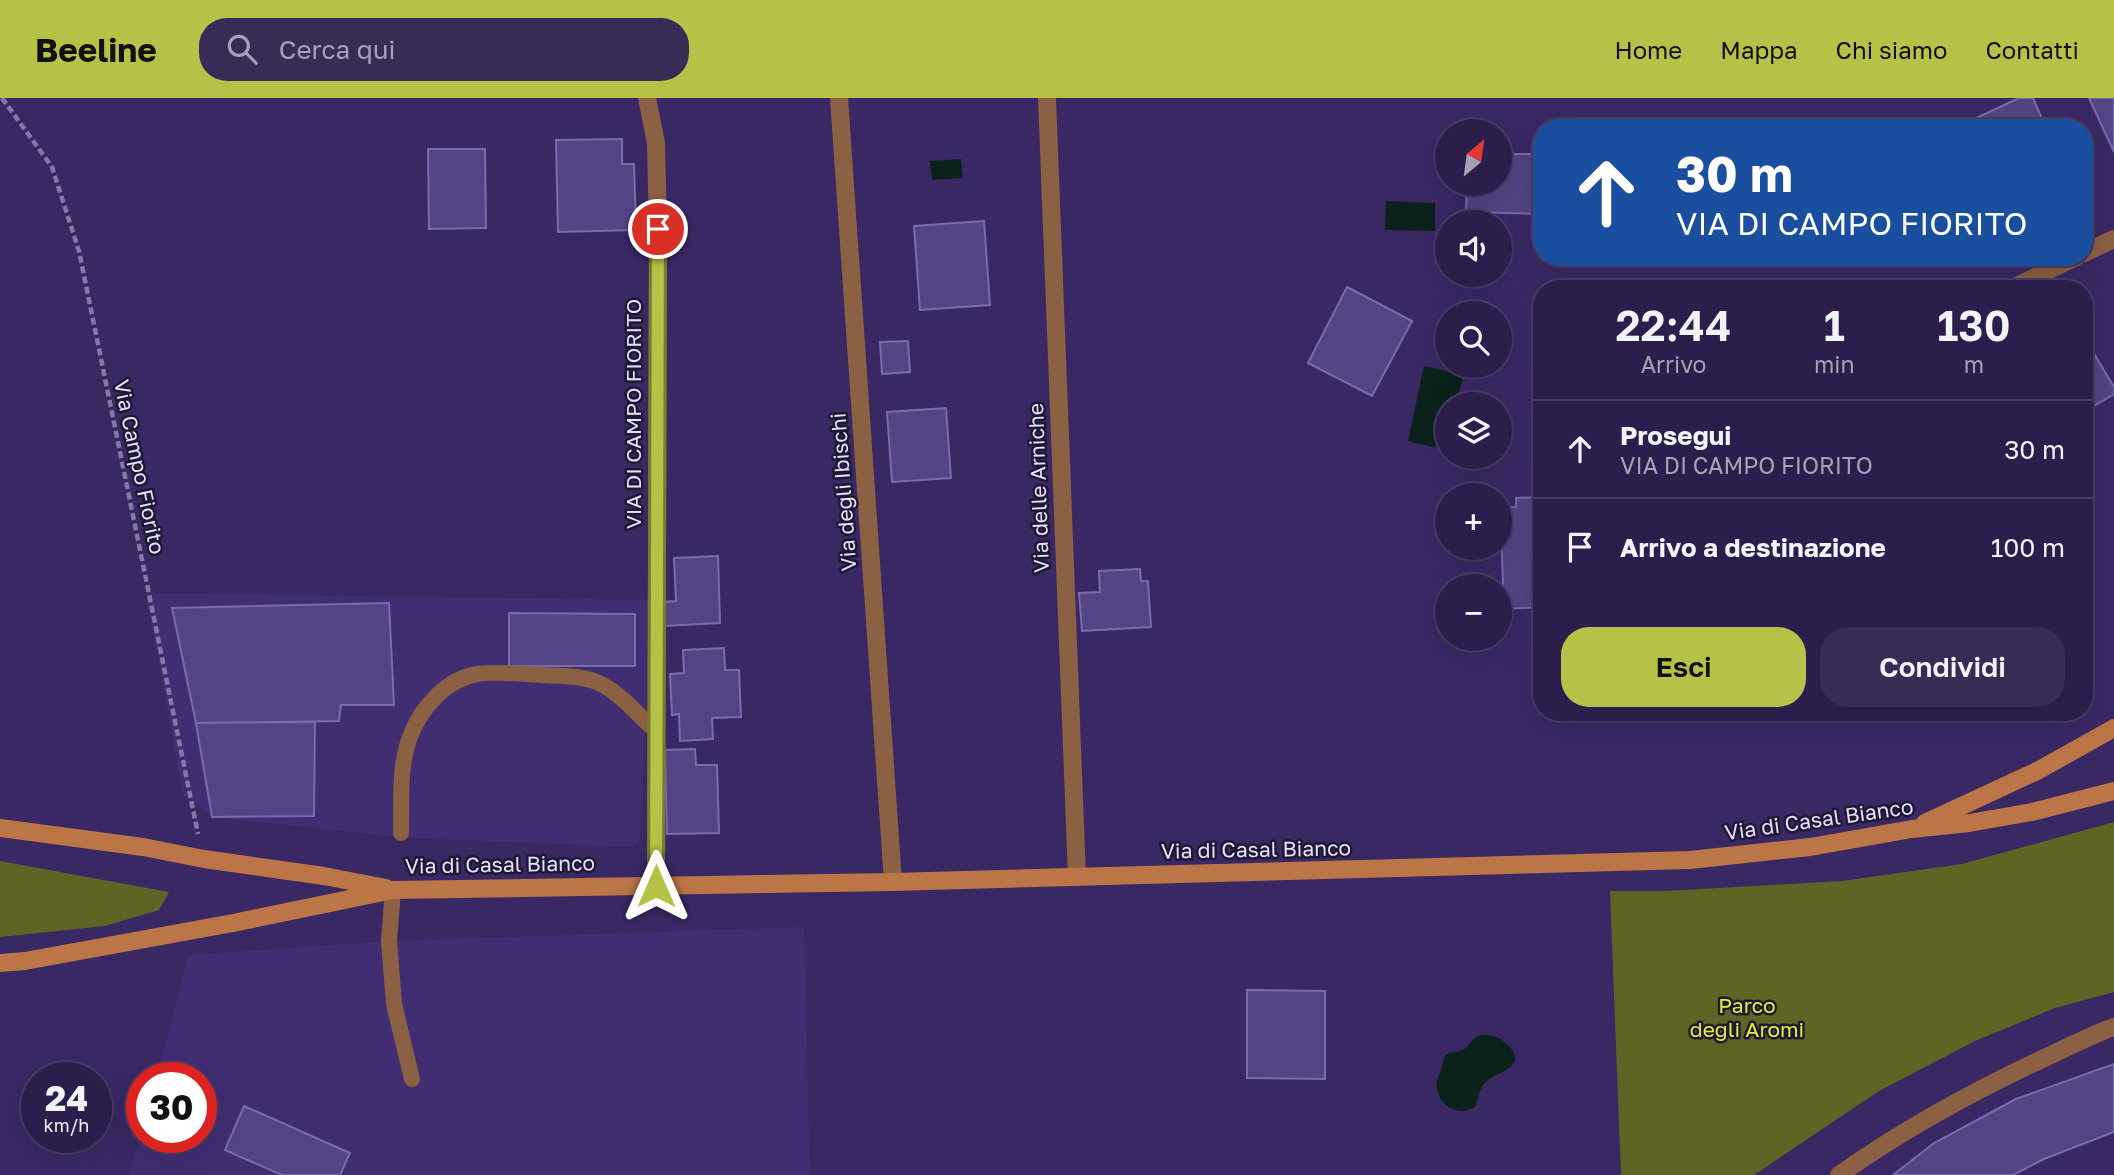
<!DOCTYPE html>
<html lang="it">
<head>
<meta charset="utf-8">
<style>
	:root { --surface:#2c1e4c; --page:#382b56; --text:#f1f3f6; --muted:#a6a2b5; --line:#483c64; --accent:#b8c147 }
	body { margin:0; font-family:"Golos Text",sans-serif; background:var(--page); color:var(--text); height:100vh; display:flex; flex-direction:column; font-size:26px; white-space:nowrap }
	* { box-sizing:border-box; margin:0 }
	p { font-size:23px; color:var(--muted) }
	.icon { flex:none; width:38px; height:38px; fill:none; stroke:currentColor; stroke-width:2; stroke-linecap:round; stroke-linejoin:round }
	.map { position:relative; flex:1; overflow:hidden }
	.drawer { position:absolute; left:1533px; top:182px; width:560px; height:441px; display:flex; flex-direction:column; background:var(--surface); border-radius:28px; box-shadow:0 7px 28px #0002,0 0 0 2px var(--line) }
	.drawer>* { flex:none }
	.top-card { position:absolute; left:1533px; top:21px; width:560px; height:147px; border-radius:28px; box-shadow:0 7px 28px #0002,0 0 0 2px var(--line); background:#1a4fa0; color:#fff; overflow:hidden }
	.needle { width:46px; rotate:29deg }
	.controls { position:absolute; left:1435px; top:21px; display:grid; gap:14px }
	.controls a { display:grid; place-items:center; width:77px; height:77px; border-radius:50%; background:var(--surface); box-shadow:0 7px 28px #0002,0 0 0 2px var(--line); font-size:35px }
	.speed { position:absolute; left:21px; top:964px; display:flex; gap:14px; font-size:35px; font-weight:700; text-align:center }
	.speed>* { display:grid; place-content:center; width:91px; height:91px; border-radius:50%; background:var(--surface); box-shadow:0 7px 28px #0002,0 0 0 2px var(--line); line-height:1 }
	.speed small { font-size:18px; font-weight:400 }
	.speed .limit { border:10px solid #d22; background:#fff; color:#111 }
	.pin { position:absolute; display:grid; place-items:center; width:60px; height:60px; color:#fff; margin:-30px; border:4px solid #fff; border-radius:50%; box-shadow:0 2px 7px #0007 }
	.me { position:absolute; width:77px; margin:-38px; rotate:0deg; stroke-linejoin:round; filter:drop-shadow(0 0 5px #0008) }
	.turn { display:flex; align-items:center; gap:24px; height:147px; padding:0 28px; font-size:32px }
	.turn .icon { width:91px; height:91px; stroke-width:2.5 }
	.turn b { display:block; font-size:49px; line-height:60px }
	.eta { display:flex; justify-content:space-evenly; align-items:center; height:119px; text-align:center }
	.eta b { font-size:42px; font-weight:600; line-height:49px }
	.button { display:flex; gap:14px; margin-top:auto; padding:14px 28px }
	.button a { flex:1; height:80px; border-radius:28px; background:var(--accent); color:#111; font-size:28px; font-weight:600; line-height:80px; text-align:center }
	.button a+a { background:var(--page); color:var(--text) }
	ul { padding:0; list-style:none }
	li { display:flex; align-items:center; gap:21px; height:98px; padding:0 28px; border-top:2px solid var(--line) }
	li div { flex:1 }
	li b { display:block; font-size:26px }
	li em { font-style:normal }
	header { display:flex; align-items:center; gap:42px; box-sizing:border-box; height:98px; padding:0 35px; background:var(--accent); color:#111 }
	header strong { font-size:33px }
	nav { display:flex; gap:38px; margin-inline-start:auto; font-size:24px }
	.search { width:490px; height:63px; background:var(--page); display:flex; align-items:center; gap:18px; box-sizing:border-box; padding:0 24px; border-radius:28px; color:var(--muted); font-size:26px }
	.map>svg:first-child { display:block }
</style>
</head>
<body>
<header>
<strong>Beeline</strong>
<div class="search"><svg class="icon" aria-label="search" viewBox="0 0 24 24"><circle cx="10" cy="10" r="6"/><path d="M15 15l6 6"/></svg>Cerca qui</div>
<nav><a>Home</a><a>Mappa</a><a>Chi siamo</a><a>Contatti</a></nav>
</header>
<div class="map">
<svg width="2114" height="1077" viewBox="0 0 2114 1077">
	<rect width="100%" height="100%" fill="#3a2865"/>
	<!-- built -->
	<g fill="#412d72">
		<polygon points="146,495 650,502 640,740 633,749 409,740 212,719 183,697"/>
		<polygon points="804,829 810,1077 129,1077 142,1031 142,1040 201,1040 201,980 156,980 189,857 389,843"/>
	</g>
	<!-- green -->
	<g fill="#5f6424">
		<polygon points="2114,724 2114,894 2055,910 1975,943 1879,993 1754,1077 1621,1077 1610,793 1666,793 1842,783 1962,766"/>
		<polygon points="0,763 169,794 159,812 105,828 0,839"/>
	</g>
	<!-- water -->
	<g fill="#0b221b">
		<polygon points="961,61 963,80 932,82 930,63"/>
		<polygon points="1386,103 1435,105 1435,133 1385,132"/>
		<polygon points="1424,268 1463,277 1457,306 1447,306 1447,352 1408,343"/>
		<path d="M1483,937C1493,937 1502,940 1509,948C1530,971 1492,974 1483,987C1478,994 1479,1002 1475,1009C1460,1019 1440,1009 1437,991C1435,983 1440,976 1442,969C1443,965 1443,961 1445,958C1451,952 1460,955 1466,950C1473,943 1472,939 1483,937Z"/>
	</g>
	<!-- building -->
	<g fill="#544484" stroke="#7a6aae" stroke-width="2">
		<polygon points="2019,0 2033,0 2046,30 1978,30 1974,21"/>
		<polygon points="2089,0 2114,0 2114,54"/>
		<polygon points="622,41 622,66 634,66 636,132 558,134 556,42"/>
		<polygon points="428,51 485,51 486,130 429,131"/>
		<polygon points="1500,56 1542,56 1542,116 1466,114 1467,86 1500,86"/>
		<polygon points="984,123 990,207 920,212 914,128"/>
		<polygon points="1347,189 1412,223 1372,298 1308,265"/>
		<polygon points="2084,239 2114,289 2114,296 2084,314"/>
		<polygon points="908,243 910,274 882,276 880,244"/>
		<polygon points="946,310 951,380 892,384 887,314"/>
		<polygon points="1539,399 1540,407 1542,407 1542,509 1504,511 1500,410 1516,409 1516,400"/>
		<polygon points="718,458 720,525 664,528 663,504 676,503 674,460"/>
		<polygon points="1140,471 1141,483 1148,483 1151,529 1082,533 1079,495 1100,494 1099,473"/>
		<polygon points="389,505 394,607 341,607 339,623 196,625 172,510"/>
		<polygon points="509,515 635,516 635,568 509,568"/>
		<polygon points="724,550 725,572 739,572 741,619 712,620 713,641 680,643 679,616 672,617 670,576 684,575 683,552"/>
		<polygon points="315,624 314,718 212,719 196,625"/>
		<polygon points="695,651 696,667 717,667 719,735 667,736 665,652"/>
		<polygon points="1247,892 1325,893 1325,981 1247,980"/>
		<polygon points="2114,966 2114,1034 2044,1061 2013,1077 1893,1077 1934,1045 2016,1001"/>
		<polygon points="244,1008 350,1055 340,1077 282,1077 225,1052"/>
	</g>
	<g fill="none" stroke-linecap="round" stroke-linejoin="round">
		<!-- path -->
		<polyline stroke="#8478a7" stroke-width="4.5" stroke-dasharray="7 3.5" stroke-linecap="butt" points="2,0 52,69 79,153 198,736"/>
		<!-- service -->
		<g stroke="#8c6043" stroke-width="16">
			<path d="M401,735C402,702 398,665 412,634C423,608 447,581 477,576C497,573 520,576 541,577C561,578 585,577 603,587C623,598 639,618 656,633"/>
			<polyline points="393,792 389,843 394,906 412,981"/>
		</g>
		<!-- minor -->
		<g stroke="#8c6043" stroke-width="18">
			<polyline points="647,0 656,45 658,131 656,788"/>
			<polyline points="839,0 893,784"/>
			<polyline points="1047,0 1077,779"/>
			<polyline points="2084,155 2114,141"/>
			<polyline points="2011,191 2076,159"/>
			<path d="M1839,1077C1902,1032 1970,995 2040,962C2064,951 2089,938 2114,929"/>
		</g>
		<!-- secondary -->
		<g stroke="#bb7546" stroke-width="18">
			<polyline points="1925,725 2039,672 2114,630"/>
			<polyline points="0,730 143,749 204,761 324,778 386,790"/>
			<polyline points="0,865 25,863 233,825 393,792 893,784 1690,762 1810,749 1912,731 1969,725 2032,714 2114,693"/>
		</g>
	</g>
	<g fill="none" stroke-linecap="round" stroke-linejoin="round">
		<!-- route casing -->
		<g stroke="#787d2e" stroke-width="18">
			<polyline id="route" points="656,788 658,131"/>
		</g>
		<!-- route -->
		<use href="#route" stroke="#b8c147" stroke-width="12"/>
	</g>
	<g text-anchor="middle" stroke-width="5" stroke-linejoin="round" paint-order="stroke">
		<!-- street labels -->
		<g font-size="21" fill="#e5e0fe" stroke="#1f1833">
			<text transform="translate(634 316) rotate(-90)" y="7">VIA DI CAMPO FIORITO</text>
			<text transform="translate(139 369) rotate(78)" y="7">Via Campo Fiorito</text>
			<text transform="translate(1039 390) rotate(-92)" y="7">Via delle Arniche</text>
			<text transform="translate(844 394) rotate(-94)" y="7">Via degli Ibischi</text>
			<text transform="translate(1819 722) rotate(-8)" y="7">Via di Casal Bianco</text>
			<text transform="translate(1256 752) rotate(-1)" y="7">Via di Casal Bianco</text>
			<text transform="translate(500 767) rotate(-1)" y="7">Via di Casal Bianco</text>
		</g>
		<!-- park labels -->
		<g font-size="21" fill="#e4ef3b" stroke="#1f1833">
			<text x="1747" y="915">Parco<tspan x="1747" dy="24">degli Aromi</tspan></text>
		</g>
	</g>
</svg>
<div class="controls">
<a><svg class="needle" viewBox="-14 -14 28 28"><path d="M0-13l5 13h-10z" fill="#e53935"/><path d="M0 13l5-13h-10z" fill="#a6a2b5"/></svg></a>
<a><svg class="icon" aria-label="sound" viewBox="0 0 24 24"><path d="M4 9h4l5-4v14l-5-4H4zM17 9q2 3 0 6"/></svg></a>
<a><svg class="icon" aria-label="search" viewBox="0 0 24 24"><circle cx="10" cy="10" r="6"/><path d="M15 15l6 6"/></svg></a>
<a><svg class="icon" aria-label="layers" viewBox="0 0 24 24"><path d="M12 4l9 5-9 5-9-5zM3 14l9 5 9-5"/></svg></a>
<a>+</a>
<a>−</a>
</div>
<div class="speed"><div>24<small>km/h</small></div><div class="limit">30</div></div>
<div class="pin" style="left:658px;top:131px;background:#d93025"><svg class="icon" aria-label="arrive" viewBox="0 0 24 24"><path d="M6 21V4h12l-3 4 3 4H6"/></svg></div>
<svg class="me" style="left:656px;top:788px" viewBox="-20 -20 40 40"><path d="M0-17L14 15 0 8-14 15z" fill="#b8c147" stroke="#fff" stroke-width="4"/></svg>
<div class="top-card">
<div class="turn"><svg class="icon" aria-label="ahead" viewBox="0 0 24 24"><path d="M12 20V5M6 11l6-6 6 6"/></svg><div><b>30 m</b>VIA DI CAMPO FIORITO</div></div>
</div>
<section class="drawer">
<div class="eta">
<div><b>22:44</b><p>Arrivo</p></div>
<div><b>1</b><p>min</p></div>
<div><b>130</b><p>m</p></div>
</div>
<ul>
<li><svg class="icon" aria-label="ahead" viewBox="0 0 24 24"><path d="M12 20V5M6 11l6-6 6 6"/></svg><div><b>Prosegui</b><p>VIA DI CAMPO FIORITO</p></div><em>30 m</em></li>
<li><svg class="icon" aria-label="arrive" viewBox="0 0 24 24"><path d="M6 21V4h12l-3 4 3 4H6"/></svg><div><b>Arrivo a destinazione</b></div><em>100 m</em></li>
</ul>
<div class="button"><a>Esci</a><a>Condividi</a></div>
</section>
</div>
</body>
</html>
